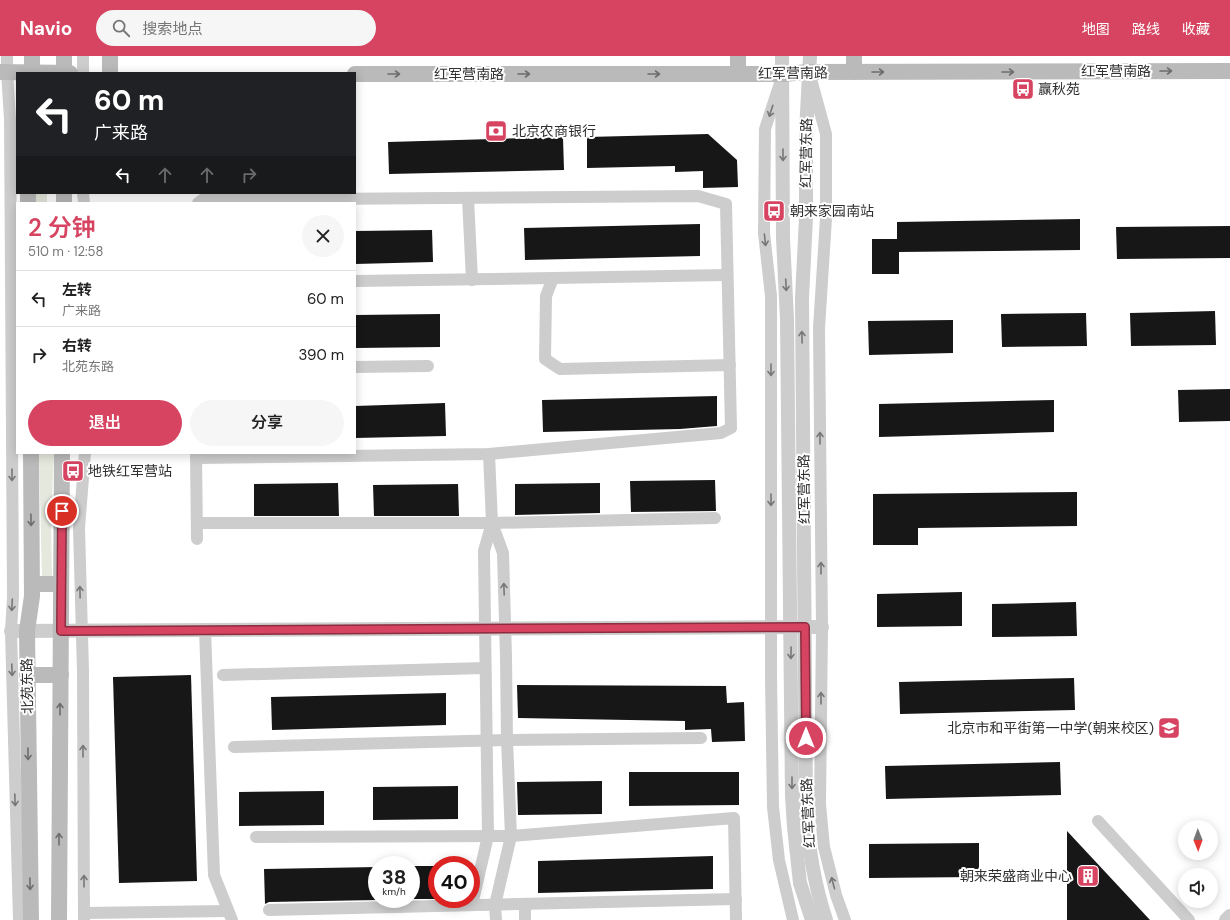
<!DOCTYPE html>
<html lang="zh">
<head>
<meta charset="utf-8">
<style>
	:root { --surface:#fff; --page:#f6f6f6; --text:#222; --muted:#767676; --line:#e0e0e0; --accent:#d64461 }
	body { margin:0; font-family:"DM Sans","Noto Sans SC",sans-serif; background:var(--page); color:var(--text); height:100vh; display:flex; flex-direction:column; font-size:15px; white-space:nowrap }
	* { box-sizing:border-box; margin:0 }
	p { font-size:13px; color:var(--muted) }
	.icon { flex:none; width:22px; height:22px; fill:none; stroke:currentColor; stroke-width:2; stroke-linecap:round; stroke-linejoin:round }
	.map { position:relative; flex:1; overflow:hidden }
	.side { position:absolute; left:16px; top:146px; width:340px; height:252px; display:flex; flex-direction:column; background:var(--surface); border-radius:0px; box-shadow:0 2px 10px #0003 }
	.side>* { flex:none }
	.hud { position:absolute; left:16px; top:16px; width:340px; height:122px; border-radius:0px; box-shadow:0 2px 10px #0003; background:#202124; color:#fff; overflow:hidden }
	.needle { width:26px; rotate:179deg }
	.tools { position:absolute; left:1178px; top:764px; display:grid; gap:8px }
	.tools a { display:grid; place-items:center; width:40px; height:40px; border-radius:50%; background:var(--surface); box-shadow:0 2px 10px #0003; font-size:20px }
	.speed { position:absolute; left:368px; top:800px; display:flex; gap:8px; font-size:20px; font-weight:700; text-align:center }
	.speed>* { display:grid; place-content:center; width:52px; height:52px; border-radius:50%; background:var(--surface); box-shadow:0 2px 10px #0003; line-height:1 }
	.speed small { font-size:10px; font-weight:400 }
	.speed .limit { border:6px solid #d22; background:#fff; color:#111 }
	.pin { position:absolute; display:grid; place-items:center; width:34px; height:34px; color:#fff; margin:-17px; border:2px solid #fff; border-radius:50%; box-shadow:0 1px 4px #0007 }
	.me { position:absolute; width:44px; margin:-22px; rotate:0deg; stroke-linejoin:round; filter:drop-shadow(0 0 3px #0008) }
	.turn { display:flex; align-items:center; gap:14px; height:84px; padding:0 12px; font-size:18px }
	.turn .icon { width:52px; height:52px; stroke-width:2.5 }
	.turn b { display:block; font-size:28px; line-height:34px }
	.lanes { display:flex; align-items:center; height:38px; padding:0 12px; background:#0003; justify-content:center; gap:20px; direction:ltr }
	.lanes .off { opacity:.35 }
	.round { display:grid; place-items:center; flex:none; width:42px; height:42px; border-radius:21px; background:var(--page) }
	.head { display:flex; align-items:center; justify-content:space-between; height:68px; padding:0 12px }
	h1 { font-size:24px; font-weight:600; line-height:30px; color:var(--accent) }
	.button { display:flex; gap:8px; margin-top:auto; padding:8px 12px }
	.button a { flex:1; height:46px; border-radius:24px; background:var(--accent); color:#fff; font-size:16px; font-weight:600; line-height:46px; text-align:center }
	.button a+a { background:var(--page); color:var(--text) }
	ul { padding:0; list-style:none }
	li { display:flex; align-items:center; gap:12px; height:56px; padding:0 12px; border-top:1px solid var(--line) }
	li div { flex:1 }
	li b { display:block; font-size:15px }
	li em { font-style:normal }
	header { display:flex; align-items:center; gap:24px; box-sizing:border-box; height:56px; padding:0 20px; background:var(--accent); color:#fff }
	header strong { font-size:19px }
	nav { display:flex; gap:22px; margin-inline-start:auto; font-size:14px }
	.search { width:280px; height:36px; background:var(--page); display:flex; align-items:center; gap:10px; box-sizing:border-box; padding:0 14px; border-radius:22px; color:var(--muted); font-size:15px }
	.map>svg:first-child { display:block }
</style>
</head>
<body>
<header>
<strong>Navio</strong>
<div class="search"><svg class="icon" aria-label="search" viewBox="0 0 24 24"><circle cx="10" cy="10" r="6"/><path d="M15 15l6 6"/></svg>搜索地点</div>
<nav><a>地图</a><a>路线</a><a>收藏</a></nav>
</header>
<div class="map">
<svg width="1230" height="864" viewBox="0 0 1230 864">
	<rect width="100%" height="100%" fill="#fff"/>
	<!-- green -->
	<g fill="#e5e9dd">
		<rect x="34" y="137" width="13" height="10"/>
		<polygon points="39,397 54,397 51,466 52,521 42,523"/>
	</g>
	<!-- building -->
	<g fill="#171717">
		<polygon points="708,78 737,104 738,131 703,132 703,115 675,116 675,110 587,112 587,81"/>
		<polygon points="563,81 564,114 389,118 388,86"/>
		<polygon points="1080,163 1080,194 899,196 899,218 872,218 872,183 897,183 897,166"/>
		<polygon points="700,168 700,200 525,204 524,172"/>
		<polygon points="1230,170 1230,202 1117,203 1116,171"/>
		<polygon points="432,174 433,206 355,208 355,175"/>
		<polygon points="1215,255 1216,289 1131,290 1130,257"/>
		<polygon points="1086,257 1087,290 1002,291 1001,258"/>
		<polygon points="440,258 440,291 356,292 355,259"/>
		<polygon points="953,264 953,297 869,299 868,265"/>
		<polygon points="1230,333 1230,365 1179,366 1178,334"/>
		<polygon points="717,340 717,370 680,373 543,376 542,344"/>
		<polygon points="1054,344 1054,376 879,381 879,348"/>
		<polygon points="445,347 446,380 355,382 355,350"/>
		<polygon points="715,424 716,455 631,456 630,425"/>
		<polygon points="338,427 339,460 254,460 254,428"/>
		<polygon points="600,427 600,457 515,459 515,428"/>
		<polygon points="458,428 459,460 374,460 373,429"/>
		<polygon points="1077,436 1077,470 918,472 918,489 873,489 873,438"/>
		<polygon points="962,536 962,570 877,571 877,538"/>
		<polygon points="1076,546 1077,580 992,581 992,548"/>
		<polygon points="191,619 197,825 119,827 113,621"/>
		<polygon points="1074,622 1075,654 900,658 899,626"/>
		<polygon points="517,629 726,630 727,647 744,646 745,685 712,686 711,673 685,674 685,665 518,662"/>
		<polygon points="446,637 446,669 272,674 271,641"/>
		<polygon points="1060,706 1061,739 886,743 885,710"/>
		<polygon points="629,716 739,716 739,749 629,750"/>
		<polygon points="602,725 602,758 518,759 517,726"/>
		<polygon points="458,730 458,763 373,764 373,731"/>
		<polygon points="324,735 324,769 239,770 239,736"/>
		<polygon points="1067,775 1150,864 1067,864"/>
		<polygon points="979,787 979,821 869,822 869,788"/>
		<polygon points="713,800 713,833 538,837 538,805"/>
		<rect x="411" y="810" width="26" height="33"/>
		<polygon points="377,811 377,844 269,846 265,848 264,813"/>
	</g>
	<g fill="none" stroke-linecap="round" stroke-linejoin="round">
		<!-- minor -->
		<g stroke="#cdcdcd" stroke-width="12">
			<polyline points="7,0 7,16 10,63 13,541 11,575 19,864"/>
			<polyline points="83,0 83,17"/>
			<polyline points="811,23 826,78 826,162 819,272 822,571 820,748 824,791 836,839 845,864"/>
			<polyline points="780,27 765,73 764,177 771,240 771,621 773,751 779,804 793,864"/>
			<polyline points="83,137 84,147"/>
			<polyline points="468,142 472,224"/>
			<polyline points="727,219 553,222 546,240 545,303 560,313 730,309"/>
			<polyline points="355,225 553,222"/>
			<polyline points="355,311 428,310"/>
			<polyline points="196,397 197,483"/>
			<polyline points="489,398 492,467 503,497 506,601 507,684 511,780 495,849 496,864"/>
			<polyline points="196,402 489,398 721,377 731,372 726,148 698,140 202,144 198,147"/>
			<polyline points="197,467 492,467 715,462"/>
			<polyline points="205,574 214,819 232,864"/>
			<polyline points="223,619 485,612"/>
			<polyline points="234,691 507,684 701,682"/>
			<polyline points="1098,765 1189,864"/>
			<polyline points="256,781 511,780 734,762 736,864"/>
			<polyline points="525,848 525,864"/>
			<polyline points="472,849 488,780 484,495 492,467"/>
			<polyline points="269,854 736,843"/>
			<polyline points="84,857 228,855"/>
			<polyline points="84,864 83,615 79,472 85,397"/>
		</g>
		<!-- tertiary -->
		<g stroke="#cdcdcd" stroke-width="14">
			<polyline points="782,0 783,182 787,263 792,740 794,771 800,827 812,864"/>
			<path d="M810,0L806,76V162L802,242L806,752C808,791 814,827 826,864"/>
			<polyline points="11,575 822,571"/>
			<polyline points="1226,864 1230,860"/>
		</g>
		<!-- secondary -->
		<g stroke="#bababa" stroke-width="16">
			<polyline points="32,0 32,17"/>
			<polyline points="64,0 64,17"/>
			<polyline points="854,0 854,16"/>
			<polyline points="0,16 70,17"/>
			<polyline points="110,17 110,0"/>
			<polyline points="355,18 783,18 809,16 1230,15"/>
			<polyline points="738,18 738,0"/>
			<polyline points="28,137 28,147"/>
			<polyline points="64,147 64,137"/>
			<polyline points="32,528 61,528"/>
			<polyline points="27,619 61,619"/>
			<polyline points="31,864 27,575 32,540 31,397"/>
			<polyline points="59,864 62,397"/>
		</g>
	</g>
	<!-- one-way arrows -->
	<defs><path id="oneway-shaft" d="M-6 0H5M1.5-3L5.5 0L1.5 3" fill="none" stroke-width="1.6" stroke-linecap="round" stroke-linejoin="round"/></defs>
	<g stroke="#6e6e6e">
		<use href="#oneway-shaft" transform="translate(1166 15)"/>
		<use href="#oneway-shaft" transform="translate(878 16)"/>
		<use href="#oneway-shaft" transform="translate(1008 16)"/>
		<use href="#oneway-shaft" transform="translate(394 18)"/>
		<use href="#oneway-shaft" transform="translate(524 18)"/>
		<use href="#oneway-shaft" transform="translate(654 18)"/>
		<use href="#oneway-shaft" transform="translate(31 464) rotate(89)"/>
		<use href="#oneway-shaft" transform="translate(60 653) rotate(-90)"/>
		<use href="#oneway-shaft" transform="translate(28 698) rotate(89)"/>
		<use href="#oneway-shaft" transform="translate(59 783) rotate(-90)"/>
		<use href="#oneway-shaft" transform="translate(30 828) rotate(89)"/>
	</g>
	<g stroke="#777">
		<use href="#oneway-shaft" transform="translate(771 55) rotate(108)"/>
		<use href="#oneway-shaft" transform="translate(783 99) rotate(90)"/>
		<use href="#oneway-shaft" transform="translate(765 184) rotate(84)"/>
		<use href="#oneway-shaft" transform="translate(786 229) rotate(87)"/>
		<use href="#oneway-shaft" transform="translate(802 281) rotate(-91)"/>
		<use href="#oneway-shaft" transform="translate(771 314) rotate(90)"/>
		<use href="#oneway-shaft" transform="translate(820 382) rotate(-90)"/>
		<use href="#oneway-shaft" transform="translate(12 419) rotate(90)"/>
		<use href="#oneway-shaft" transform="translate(771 444) rotate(90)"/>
		<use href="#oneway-shaft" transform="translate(821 512) rotate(-90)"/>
		<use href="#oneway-shaft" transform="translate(504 533) rotate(-92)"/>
		<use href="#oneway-shaft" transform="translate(80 536) rotate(-91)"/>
		<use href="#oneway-shaft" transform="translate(12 549) rotate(93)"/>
		<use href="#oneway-shaft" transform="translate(791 597) rotate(91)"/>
		<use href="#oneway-shaft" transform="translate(12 614) rotate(88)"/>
		<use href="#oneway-shaft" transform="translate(821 642) rotate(-90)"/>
		<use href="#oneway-shaft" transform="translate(83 695) rotate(-90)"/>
		<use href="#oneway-shaft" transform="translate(792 727) rotate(90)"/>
		<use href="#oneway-shaft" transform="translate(15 744) rotate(88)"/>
		<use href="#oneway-shaft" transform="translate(84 825) rotate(-90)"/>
		<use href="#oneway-shaft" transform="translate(833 827) rotate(-105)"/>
	</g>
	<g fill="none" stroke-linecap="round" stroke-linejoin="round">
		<!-- route casing -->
		<g stroke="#8b2c3f" stroke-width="10">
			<polyline id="route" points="62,455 61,575 805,571 806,682"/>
		</g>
		<!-- route -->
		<use href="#route" stroke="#d64461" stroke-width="7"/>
	</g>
	<!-- icons -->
	<defs>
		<g id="bus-square" transform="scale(1.15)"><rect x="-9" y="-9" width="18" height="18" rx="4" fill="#d64461" stroke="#fff"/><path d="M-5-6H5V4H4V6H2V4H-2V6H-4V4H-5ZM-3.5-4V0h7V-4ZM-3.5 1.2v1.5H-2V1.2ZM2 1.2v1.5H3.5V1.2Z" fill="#fff"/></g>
		<g id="bank-square" transform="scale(1.15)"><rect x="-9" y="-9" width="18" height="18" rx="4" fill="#d64461" stroke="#fff"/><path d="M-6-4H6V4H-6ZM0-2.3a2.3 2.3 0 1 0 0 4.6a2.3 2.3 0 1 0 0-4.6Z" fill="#fff"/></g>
		<g id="school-square" transform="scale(1.15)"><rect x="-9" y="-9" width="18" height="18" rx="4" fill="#d64461" stroke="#fff"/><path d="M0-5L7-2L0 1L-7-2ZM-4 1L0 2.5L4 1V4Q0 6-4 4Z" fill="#fff"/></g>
		<g id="building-square" transform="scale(1.15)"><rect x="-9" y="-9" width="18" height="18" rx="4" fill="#d64461" stroke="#fff"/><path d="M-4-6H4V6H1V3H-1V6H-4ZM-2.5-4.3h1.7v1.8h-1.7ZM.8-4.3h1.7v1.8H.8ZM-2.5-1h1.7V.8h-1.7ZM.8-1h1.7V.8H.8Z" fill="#fff"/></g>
	</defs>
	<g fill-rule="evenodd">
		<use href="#bus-square" x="1023" y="33"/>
		<use href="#bank-square" x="496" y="75"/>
		<use href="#bus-square" x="774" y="155"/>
		<use href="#bus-square" x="73" y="415"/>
		<use href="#school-square" x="1169" y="672"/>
		<use href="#building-square" x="1088" y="820"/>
	</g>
	<g text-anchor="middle" stroke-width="4" stroke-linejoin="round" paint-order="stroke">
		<!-- street labels -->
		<g font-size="14" fill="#303030" stroke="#fff">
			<text x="1116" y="20">红军营南路</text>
			<text transform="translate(793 17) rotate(-1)" y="5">红军营南路</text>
			<text x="469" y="23">红军营南路</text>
			<text transform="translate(806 97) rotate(-89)" y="5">红军营东路</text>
			<text transform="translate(804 433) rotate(-91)" y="5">红军营东路</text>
			<text transform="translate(27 630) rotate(-91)" y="5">北苑东路</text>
			<text transform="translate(808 757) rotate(-93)" y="5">红军营东路</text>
		</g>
		<!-- poi labels -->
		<g font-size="14" fill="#303030" stroke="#fff" text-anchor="start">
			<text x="1038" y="38">赢秋苑</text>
			<text x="512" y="80">北京农商银行</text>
			<text x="790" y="160">朝来家园南站</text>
			<text x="88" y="420">地铁红军营站</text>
			<text x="1154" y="677" text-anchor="end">北京市和平街第一中学(朝来校区)</text>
			<text x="1072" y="825" text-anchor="end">朝来荣盛商业中心</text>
		</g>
	</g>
</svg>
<div class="tools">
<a><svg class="needle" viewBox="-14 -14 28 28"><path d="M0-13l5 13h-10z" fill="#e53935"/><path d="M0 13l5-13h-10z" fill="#767676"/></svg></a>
<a><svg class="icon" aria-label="sound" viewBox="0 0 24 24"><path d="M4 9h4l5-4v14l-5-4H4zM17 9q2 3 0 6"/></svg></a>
</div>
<div class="speed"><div>38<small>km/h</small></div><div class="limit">40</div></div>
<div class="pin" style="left:62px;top:455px;background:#d93025"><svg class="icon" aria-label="arrive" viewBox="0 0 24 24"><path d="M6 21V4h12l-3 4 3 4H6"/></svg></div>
<svg class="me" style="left:806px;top:682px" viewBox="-20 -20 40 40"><circle r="17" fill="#d64461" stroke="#fff" stroke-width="3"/><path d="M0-11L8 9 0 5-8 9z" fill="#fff"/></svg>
<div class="hud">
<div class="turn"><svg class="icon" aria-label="left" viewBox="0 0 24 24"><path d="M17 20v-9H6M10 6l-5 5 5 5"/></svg><div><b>60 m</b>广来路</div></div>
<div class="lanes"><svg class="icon" aria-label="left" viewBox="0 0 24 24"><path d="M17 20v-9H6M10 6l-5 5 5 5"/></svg><svg class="icon off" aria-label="ahead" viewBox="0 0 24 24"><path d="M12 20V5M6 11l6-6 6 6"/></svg><svg class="icon off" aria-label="ahead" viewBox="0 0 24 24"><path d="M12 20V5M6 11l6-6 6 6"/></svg><svg class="icon off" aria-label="right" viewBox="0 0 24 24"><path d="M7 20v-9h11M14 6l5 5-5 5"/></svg></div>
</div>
<section class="side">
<div class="head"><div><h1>2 分钟</h1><p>510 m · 12:58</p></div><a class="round"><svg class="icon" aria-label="close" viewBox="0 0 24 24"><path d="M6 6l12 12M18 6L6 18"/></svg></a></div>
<ul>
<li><svg class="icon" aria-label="left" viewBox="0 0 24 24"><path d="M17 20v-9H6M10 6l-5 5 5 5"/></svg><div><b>左转</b><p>广来路</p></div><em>60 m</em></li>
<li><svg class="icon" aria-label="right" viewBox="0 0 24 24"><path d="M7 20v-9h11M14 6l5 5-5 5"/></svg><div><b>右转</b><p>北苑东路</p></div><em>390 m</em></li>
</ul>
<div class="button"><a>退出</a><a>分享</a></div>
</section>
</div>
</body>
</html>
